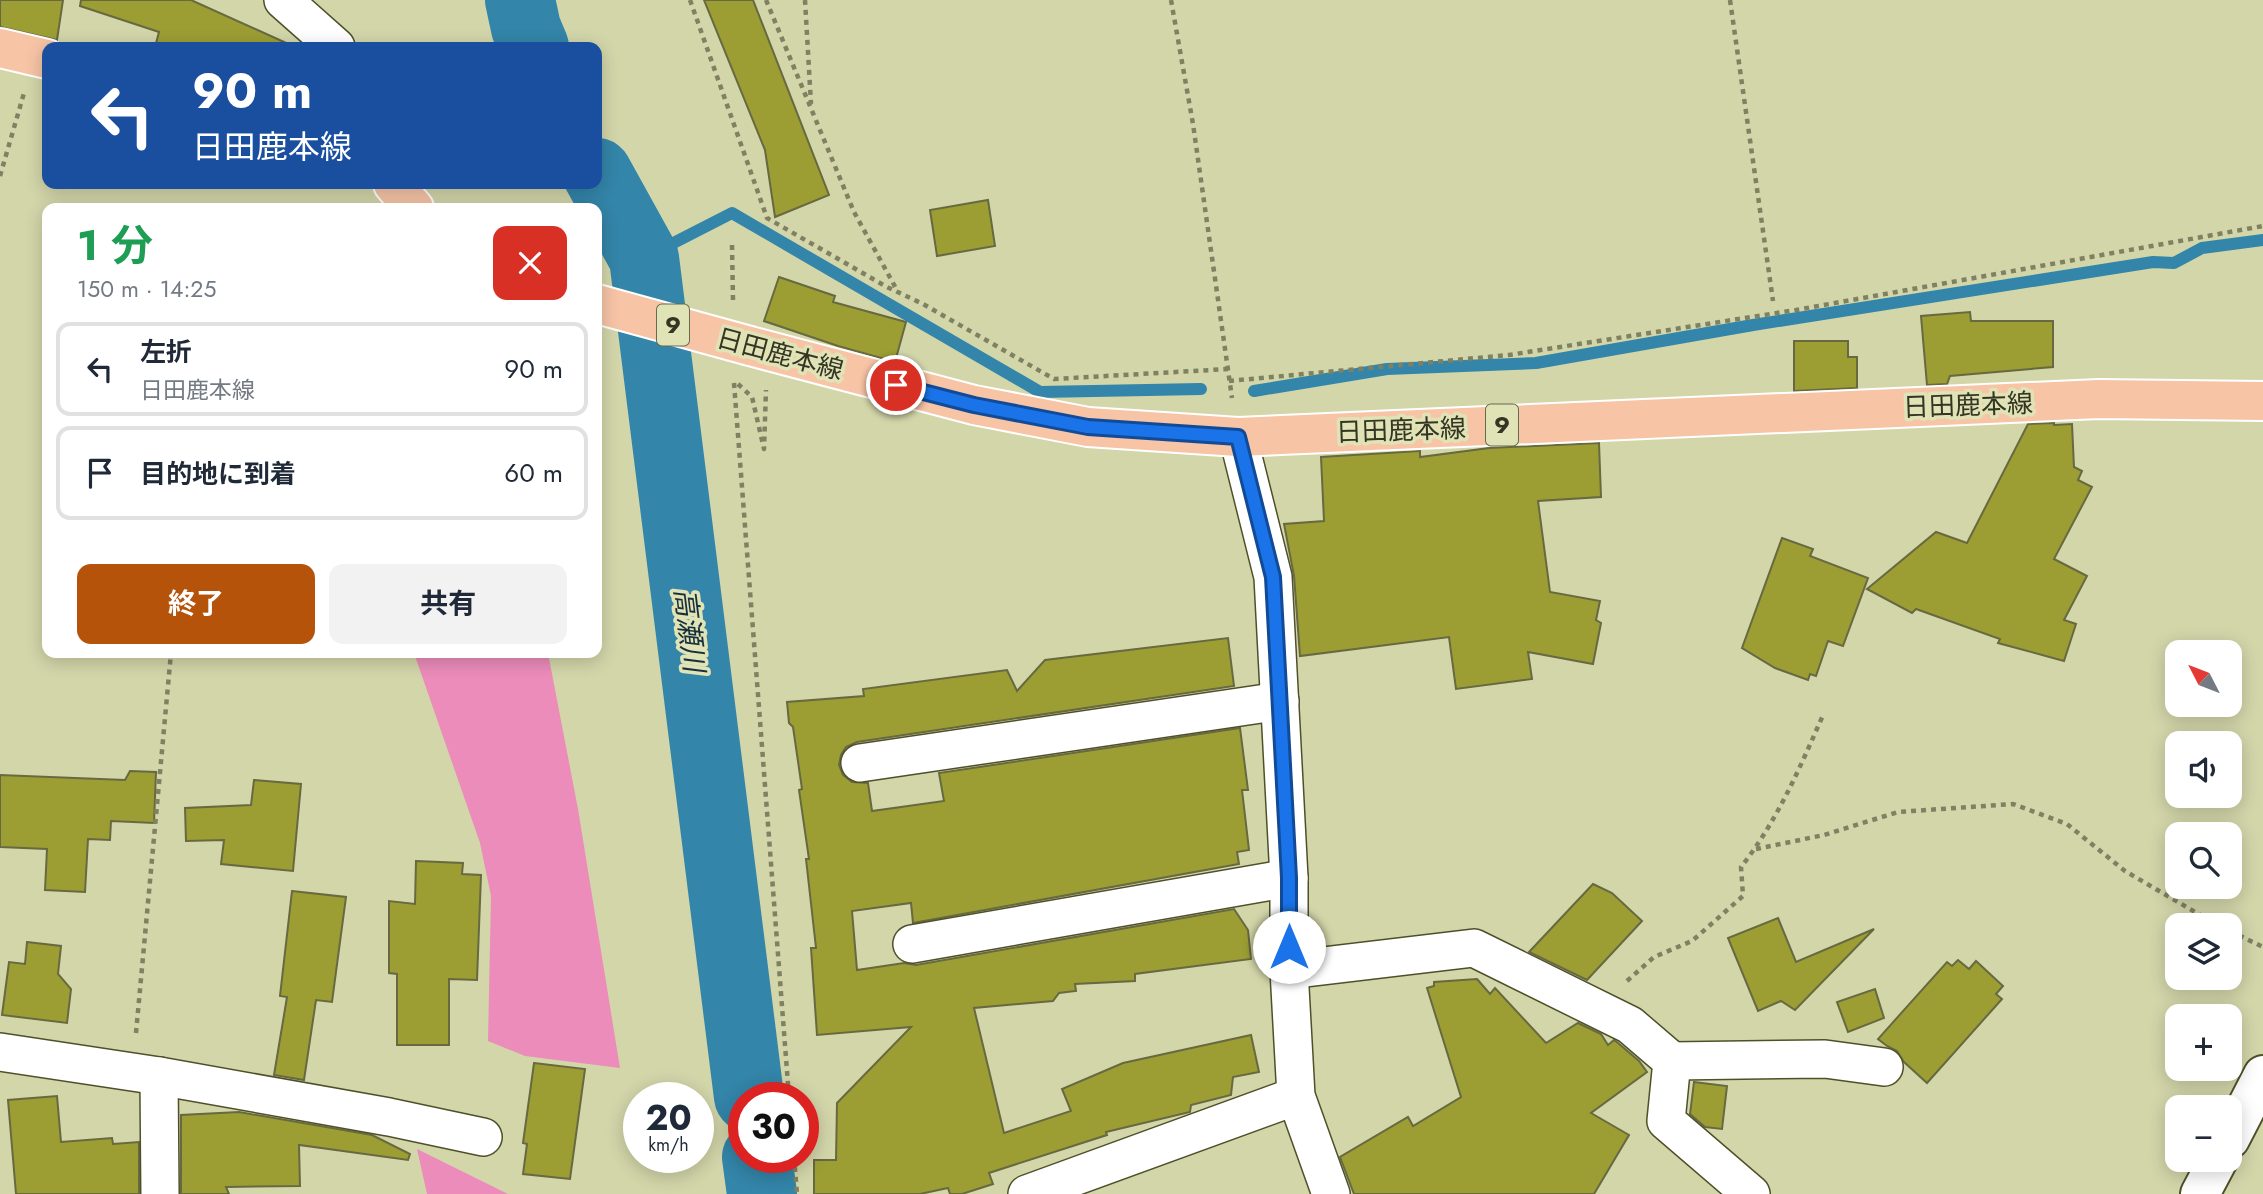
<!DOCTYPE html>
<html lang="ja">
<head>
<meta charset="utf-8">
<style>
	:root { --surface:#fff; --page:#f2f2f3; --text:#1f2937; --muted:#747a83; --line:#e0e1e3; --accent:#b45309 }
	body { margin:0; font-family:Jost,"Noto Sans JP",sans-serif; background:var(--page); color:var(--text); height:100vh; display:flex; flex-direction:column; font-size:26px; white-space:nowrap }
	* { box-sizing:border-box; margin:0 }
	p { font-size:23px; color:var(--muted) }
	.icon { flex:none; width:38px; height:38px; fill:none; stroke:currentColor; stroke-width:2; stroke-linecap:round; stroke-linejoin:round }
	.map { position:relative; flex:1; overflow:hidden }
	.details { position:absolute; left:42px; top:203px; width:560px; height:455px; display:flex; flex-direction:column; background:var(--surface); border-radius:14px; box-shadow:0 4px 18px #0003 }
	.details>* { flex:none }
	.guide { position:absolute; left:42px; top:42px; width:560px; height:147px; border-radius:14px; box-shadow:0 4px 18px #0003; background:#1a4fa0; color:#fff; overflow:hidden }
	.needle { width:46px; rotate:312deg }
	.buttons { position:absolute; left:2165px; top:640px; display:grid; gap:14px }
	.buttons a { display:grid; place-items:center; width:77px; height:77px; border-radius:14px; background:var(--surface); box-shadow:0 4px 18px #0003; font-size:35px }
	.speed { position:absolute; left:623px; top:1082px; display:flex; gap:14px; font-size:35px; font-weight:700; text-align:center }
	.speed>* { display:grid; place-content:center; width:91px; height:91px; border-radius:50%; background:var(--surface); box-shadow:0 4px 18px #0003; line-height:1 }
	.speed small { font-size:18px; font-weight:400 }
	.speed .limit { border:10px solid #d22; background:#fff; color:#111 }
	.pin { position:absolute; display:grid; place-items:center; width:60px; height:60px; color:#fff; margin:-30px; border:4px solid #fff; border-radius:50%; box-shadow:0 2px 7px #0007 }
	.me { position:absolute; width:77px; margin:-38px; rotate:0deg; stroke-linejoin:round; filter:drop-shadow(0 0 5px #0008) }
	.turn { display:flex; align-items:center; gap:24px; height:147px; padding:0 35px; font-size:32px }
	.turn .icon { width:91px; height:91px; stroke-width:2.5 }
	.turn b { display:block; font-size:49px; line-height:60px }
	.round { display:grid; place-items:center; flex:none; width:74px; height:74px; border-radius:14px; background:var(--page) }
	.head { display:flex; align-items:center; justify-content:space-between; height:119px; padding:0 35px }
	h1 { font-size:42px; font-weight:700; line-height:52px; color:#1e9e55 }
	.action { display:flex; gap:14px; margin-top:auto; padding:14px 35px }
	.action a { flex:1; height:80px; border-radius:14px; background:var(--accent); color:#fff; font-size:28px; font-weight:700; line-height:80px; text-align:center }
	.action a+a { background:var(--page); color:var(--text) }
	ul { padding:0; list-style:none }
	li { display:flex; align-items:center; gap:21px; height:94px; margin:0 14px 10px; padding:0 21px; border:4px solid var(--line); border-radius:14px }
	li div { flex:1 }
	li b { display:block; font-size:26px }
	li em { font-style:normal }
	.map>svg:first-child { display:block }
</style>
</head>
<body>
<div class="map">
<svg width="2263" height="1194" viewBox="0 0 2263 1194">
	<rect width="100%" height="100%" fill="#d3d6a9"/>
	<!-- green -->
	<g fill="#eb8cba">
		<polygon points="414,653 548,653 578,809 620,1068 525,1056 488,1041 491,896 480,843"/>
		<polygon points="417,1149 508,1194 427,1194"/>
	</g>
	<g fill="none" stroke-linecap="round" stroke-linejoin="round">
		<!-- stream -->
		<g stroke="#3385a9" stroke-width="12">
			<polyline points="644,258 732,213 1040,392 1201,389"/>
			<polyline points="1254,391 1387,369 1536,363 1753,325 2153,262 2174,263 2202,248 2263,240"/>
		</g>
		<!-- river -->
		<g stroke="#3385a9" stroke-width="70">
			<polyline points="520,0 526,28 534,47"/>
			<polyline points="597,173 644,258 749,1097"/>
			<polyline points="757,1157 762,1194"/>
		</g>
	</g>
	<!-- building -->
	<g fill="#9c9e34" stroke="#676940" stroke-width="2">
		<polygon points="0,0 63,0 57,40 0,27"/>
		<polygon points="81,0 191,0 295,47 155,47 159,32 80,6"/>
		<polygon points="704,0 753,0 829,195 775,217 765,150"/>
		<polygon points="988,200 995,246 937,256 930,210"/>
		<polygon points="779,277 835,296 833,302 906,322 895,362 838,346 764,321"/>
		<polygon points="1970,312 1971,321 2053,321 2053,367 1950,376 1947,384 1927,385 1921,316"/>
		<polygon points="1794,341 1848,341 1848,357 1857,357 1857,388 1794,391"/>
		<polygon points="2054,423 2054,425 2072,424 2074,467 2082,471 2078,480 2092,487 2054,559 2087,576 2064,620 2076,624 2064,661 1998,643 2000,639 1916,609 1912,613 1867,589 1936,532 1967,543 2028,424"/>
		<polygon points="1599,443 1601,497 1538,501 1550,592 1600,601 1596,620 1601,623 1593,664 1528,652 1532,679 1456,689 1449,637 1300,656 1294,576 1284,524 1324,521 1321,457 1420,451 1420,457 1489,448"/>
		<polygon points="1782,538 1813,549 1810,556 1868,578 1843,646 1828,641 1816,676 1810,674 1808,680 1775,668 1742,648"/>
		<polygon points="1228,638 1234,686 857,742 846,747 841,755 839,765 843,775 852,782 868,783 872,811 944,801 939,773 1240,728 1248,790 1242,790 1249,850 1237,852 1239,864 913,923 911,903 852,911 857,970 904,963 916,965 1234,909 1248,930 1251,959 1135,974 1135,981 1075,984 1076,991 1059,993 1053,1001 974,1008 1004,1133 1071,1111 1062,1089 1123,1063 1251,1035 1259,1072 1233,1077 1231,1095 1191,1105 1190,1112 1106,1132 1107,1135 989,1173 993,1184 962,1194 950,1194 948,1188 920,1194 814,1194 814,1160 836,1160 837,1103 911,1027 817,1035 811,948 816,948 806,859 809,859 799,790 802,789 793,727 789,723 787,702 864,696 863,689 1007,670 1017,691 1045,660"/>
		<polygon points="130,771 156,772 154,823 111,821 110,840 88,839 85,892 45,890 47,849 0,847 0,775 125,780"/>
		<polygon points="254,780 301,784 293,871 221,864 224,840 186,841 185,808 251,805"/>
		<polygon points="416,861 463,863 462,874 481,875 477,980 449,979 449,1045 397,1045 397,974 389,973 389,901 415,904"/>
		<polygon points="1593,884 1612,893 1642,921 1587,980 1529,952"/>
		<polygon points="292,891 346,897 332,1002 316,1000 304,1080 274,1075 287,997 280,996"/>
		<polygon points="1778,918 1796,962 1874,929 1795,1010 1781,1001 1758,1011 1728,938"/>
		<polygon points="27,942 61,946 58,974 71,989 67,1023 2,1015 9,962 25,964"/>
		<polygon points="1958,960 1969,969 1976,961 2003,986 1996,994 2002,999 1927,1083 1904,1062 1897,1051 1887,1046 1878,1039 1947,962 1952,966"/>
		<polygon points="1477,979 1490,994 1495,988 1546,1043 1578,1023 1601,1034 1608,1045 1614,1040 1618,1043 1639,1061 1647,1072 1591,1113 1629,1135 1594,1194 1354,1194 1340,1157 1408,1117 1413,1126 1461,1097 1427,988 1434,986 1434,982"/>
		<polygon points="1875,989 1884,1018 1848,1032 1837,1002"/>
		<polygon points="534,1063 585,1069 570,1179 523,1174 527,1144 523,1143"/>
		<polygon points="1694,1082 1727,1086 1722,1129 1705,1127 1690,1114"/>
		<polygon points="57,1096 61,1142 112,1138 113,1144 139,1142 139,1194 16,1194 8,1100"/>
		<polygon points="239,1112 372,1135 410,1154 408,1160 299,1145 300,1186 226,1187 229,1194 181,1194 181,1115"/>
	</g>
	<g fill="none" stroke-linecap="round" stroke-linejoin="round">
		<!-- minor casing -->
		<g stroke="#4f5029" stroke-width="40">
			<g id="minor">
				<polyline points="283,0 336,47"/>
				<polyline points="1238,437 1273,577 1289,878 1289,970 1296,1096 1331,1194"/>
				<polyline points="860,763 1280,701"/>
				<polyline points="912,944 1289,878"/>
				<polyline points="1289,970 1474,948 1630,1025 1672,1061 1666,1121 1751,1194"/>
				<polyline points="0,1052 159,1076 389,1117 483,1137"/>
				<polyline points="1672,1061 1825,1059 1884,1067"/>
				<polyline points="159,1076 160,1194"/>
				<polyline points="1027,1194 1296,1096"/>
			</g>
		</g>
		<!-- tertiary casing -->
		<g stroke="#4f5029" stroke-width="42">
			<g id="tertiary">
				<polyline points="2230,1139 2263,1075"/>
				<polyline points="2200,1194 2218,1160"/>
			</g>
		</g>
		<!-- primary casing -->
		<g stroke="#fff" stroke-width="42">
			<g id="primary">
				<polyline points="0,48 47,59"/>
				<polyline points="393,184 414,208"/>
				<polyline points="750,346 974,405 1088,427 1238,437 2099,399 2263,401"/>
			</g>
		</g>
		<!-- path -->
		<g stroke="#7f8162" stroke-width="4.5" stroke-dasharray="5 5" stroke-linecap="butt">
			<polyline points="690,0 767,218 887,287 923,304 1054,379 1228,369"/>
			<polyline points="766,0 854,212 898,292"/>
			<polyline points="805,0 811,104"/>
			<polyline points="1171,0 1193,124 1232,398"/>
			<polyline points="1730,0 1773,301"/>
			<polyline points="0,176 24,93"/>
			<polyline points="732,245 733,300"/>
			<polyline points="1229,381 1509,355 1796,310 2263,226"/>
			<polyline points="734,383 789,1097"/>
			<polyline points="738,384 752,397 764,449 766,390"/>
			<polyline points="1756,849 1824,835 1898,812 2013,804 2067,824 2125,871 2219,926"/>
			<polyline points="2230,931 2263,947"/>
			<path d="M1627,981L1654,957L1692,941L1743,896L1741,867C1778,820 1800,767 1824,713"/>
			<polyline points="136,1033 171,653"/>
			<polyline points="794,1157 797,1194"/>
		</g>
		<!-- minor -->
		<use href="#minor" stroke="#fff" stroke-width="37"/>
		<!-- tertiary -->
		<use href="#tertiary" stroke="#fff" stroke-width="38"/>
		<!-- primary -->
		<use href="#primary" stroke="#f7c4a6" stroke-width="38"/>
		<!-- primary-bridge casing -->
		<g stroke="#fff" stroke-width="42" stroke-linecap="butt">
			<polyline id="primary-bridge" points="597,304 750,346"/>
		</g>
		<!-- primary-bridge -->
		<use href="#primary-bridge" stroke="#f7c4a6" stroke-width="38"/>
	</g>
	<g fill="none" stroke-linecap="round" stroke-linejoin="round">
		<!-- route casing -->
		<g stroke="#114b97" stroke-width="18">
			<polyline id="route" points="896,385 974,405 1088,427 1238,437 1273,577 1289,878 1289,947"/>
		</g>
		<!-- route -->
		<use href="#route" stroke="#1a73e8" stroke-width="12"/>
	</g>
	<g text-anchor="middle" stroke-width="7" stroke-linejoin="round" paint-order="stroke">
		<!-- shield labels -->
		<g fill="#e0e3b6" stroke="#68694f" stroke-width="2">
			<rect x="657" y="304.5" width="32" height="41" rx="5"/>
			<rect x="1486" y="404.5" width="32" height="41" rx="5"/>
		</g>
		<g font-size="24" font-weight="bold" fill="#343523">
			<text x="673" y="333">9</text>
			<text x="1502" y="433">9</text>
		</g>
		<!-- street labels -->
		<g font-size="26" fill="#343523" stroke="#e0e3b6">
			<text transform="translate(780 354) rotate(15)" y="9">日田鹿本線</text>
			<text transform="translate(1968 405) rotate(-2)" y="9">日田鹿本線</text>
			<text transform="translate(1401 430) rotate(-2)" y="9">日田鹿本線</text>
		</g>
		<!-- water labels -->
		<g font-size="28" font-style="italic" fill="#17303c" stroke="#e0e3b6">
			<text transform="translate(690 630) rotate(83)" y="10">高瀬川</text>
		</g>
	</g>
</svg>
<div class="buttons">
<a><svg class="needle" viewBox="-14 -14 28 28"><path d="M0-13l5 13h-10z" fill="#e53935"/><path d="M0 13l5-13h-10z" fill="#747a83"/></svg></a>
<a><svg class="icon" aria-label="sound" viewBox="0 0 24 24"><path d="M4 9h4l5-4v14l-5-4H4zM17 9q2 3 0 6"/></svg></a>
<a><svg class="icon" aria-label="search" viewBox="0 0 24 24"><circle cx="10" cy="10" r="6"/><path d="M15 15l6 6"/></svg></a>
<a><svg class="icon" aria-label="layers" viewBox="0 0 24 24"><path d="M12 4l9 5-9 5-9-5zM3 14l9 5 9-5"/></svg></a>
<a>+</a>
<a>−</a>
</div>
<div class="speed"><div>20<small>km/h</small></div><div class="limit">30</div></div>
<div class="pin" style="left:896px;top:385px;background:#d93025"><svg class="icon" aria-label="arrive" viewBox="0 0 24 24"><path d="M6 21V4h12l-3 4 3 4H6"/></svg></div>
<svg class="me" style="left:1289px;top:947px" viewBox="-20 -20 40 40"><circle r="19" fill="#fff"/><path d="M0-13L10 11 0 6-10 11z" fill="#1a73e8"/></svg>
<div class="guide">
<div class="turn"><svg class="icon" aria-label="left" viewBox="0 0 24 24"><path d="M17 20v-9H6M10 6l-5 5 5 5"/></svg><div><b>90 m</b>日田鹿本線</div></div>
</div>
<section class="details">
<div class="head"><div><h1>1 分</h1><p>150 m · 14:25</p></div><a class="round" style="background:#d93025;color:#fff"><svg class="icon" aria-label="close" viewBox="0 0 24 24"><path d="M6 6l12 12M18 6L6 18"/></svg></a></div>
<ul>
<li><svg class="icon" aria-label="left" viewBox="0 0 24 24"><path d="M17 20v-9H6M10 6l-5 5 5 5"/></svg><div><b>左折</b><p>日田鹿本線</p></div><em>90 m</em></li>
<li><svg class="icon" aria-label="arrive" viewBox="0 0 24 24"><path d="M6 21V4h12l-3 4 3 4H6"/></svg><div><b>目的地に到着</b></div><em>60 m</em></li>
</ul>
<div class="action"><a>終了</a><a>共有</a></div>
</section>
</div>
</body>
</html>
